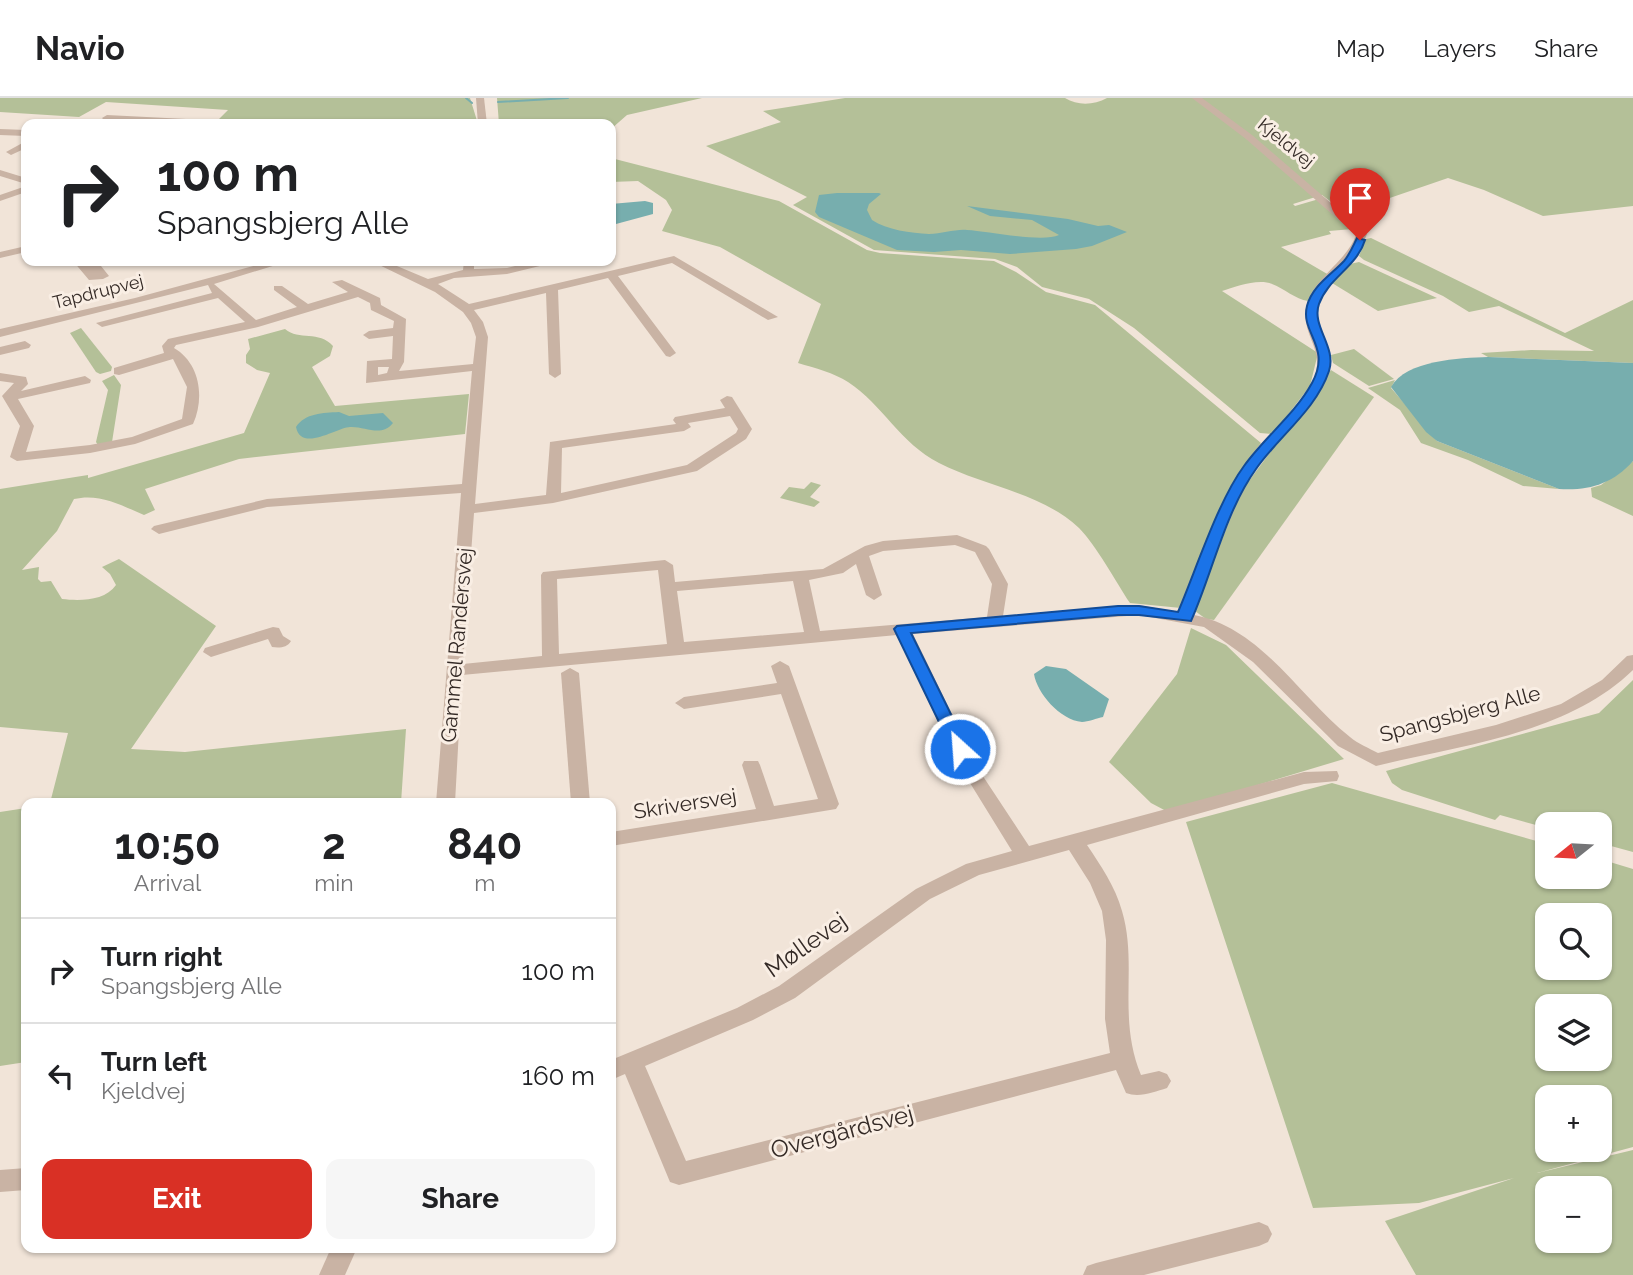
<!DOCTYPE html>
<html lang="en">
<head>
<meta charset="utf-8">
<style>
	:root { --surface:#fff; --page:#f6f6f6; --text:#202124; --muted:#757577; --line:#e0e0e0; --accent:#d93025 }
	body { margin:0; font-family:Raleway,sans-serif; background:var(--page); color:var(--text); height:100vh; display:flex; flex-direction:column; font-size:26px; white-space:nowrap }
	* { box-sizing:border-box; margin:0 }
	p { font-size:23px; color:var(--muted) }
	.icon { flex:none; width:38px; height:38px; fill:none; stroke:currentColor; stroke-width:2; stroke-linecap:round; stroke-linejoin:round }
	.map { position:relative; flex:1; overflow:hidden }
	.side { position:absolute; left:21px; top:700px; width:595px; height:455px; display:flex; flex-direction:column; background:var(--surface); border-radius:14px; box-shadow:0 2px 5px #0004 }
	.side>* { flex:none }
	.guide { position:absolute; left:21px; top:21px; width:595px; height:147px; border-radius:14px; box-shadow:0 2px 5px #0004; background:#fff; color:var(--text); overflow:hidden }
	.needle { width:46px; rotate:252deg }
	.fabs { position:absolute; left:1535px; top:714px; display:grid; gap:14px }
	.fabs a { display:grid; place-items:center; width:77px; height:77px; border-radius:14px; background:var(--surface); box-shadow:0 2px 5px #0004; font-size:35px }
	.pin { position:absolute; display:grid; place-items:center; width:60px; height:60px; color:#fff; margin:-72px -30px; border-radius:50% 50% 50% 0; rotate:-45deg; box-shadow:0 0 7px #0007 }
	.pin .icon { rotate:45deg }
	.me { position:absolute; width:77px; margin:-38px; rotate:334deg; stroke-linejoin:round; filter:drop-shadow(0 0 5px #0008) }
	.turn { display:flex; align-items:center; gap:24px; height:147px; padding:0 21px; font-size:32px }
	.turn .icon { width:91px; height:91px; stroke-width:2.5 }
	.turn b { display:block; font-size:49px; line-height:60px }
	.eta { display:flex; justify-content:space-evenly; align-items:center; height:119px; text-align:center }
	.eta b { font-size:42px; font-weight:700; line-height:49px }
	.cta { display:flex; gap:14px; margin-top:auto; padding:14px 21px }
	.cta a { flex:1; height:80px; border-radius:14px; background:var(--accent); color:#fff; font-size:28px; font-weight:700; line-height:80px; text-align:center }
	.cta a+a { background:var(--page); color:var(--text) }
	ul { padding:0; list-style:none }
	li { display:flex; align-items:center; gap:21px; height:105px; padding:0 21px; border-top:2px solid var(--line) }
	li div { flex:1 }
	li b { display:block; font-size:26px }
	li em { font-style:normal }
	header { display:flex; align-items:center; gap:42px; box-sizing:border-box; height:98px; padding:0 35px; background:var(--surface); border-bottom:2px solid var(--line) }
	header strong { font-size:33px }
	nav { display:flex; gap:38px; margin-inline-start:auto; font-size:24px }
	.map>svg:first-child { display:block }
</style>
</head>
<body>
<header>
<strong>Navio</strong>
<nav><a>Map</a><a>Layers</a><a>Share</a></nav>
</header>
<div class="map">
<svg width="1633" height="1177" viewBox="0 0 1633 1177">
	<rect width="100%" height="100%" fill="#f1e4d8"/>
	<!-- green -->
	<g fill="#b4c098" fill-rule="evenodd">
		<polygon points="0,0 470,0 478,26 214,26 228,12 106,4 79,19 0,14"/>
		<polygon points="497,0 702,0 627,17 611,31 611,26 499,26"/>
		<path d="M845,0H1065C1078,8 1094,7 1107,0H1633V108L1543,118L1484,92L1448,80L1346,115L1322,97L1293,106L1295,108L1319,101L1353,131L1329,133L1331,136L1281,149L1329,177L1308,203C1295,201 1285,191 1272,186C1258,180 1235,189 1222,193L1318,255L1310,288L1273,336L1260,335L1134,230L1089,201L1042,189L1017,169L995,161L874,152L793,107L807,99L706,48L781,24L763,13Z"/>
		<path d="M611,60L779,103L867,152L880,155L994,163L1016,174L1046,194L1095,207L1261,345L1232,386L1181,510L1130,505C1116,484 1096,447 1079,430C1042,395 984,388 939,365C900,345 883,307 848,284C834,275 815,270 798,265L821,206L720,149L662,133L672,112L666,102L638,83L611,84Z"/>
		<polygon points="1371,140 1565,235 1633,202 1633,265 1488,259 1481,255 1531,252 1594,253 1499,208 1469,214 1443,198 1364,162 1359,158 1366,141"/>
		<polygon points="1359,164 1437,200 1378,213 1332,185 1350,166"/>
		<polygon points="81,230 112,269 111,273 100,276 96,274 70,235"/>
		<path d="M285,231C299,243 319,232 333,248L330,258L312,269L335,308L469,296L465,336L239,361L145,391L155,412L144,417C121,407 99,395 74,401L57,433L22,472L39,469L38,481L41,484L51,483L62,501C80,503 105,503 116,487L110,476L102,469L119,461L216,528L131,651L185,654L406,631L401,705H50L68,635L0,629V391L88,377V380L244,335L270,275L257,272L246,265V257L250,251L248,241Z"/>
		<polygon points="1354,251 1394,281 1369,288 1333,265 1331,257"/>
		<polygon points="1331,272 1374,299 1214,522 1206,521 1195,513 1198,503 1240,395"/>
		<polygon points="114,277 121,287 112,344 98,347 96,344 108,292 102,283"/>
		<polygon points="1395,282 1391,290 1437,343 1559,391 1523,388 1468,362 1421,345 1400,312 1368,290"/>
		<polygon points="1633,363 1633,418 1592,399 1591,390 1601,387"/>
		<polygon points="811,384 821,387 810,399 820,404 814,409 780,400 789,389 804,391"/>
		<polygon points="1191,530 1226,547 1344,661 1168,714 1151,705 1109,664 1177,576"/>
		<polygon points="1633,582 1633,754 1600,745 1600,726 1547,726 1547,730 1500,717 1495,722 1402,692 1392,685 1386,673 1599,615"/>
		<path d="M1332,685L1547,746V779H1600V761L1633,771V1049L1537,1075L1633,1052V1177H1416L1385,1123L1514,1080L1419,1105L1313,1110L1186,724ZM1547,817H1600V870H1547ZM1547,908H1600V961H1547ZM1547,999H1600V1052H1547ZM1547,1090H1600V1143H1547Z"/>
		<polygon points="26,710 26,964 0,968 0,714"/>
	</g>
	<!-- water -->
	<g fill="#77aeae">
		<path d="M837,95H879L881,96L869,106L867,112L872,122C887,132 911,135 929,136C942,136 955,131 967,132C988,133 1042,145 1059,137L1032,122L990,118L967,108L1068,121L1098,128L1109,127L1127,134L1092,148L1076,151L1010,156L961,152L934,154L897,152L819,119L815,114L819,97Z"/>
		<polygon points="645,103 653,105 653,116 616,126 611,121 611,106"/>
		<path d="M1488,259L1633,265V363C1613,386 1588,393 1559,391L1437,343L1426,334L1391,289C1406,262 1460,260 1488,259Z"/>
		<path d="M339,314L349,318L383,315L393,325C381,340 365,328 350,329C338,329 301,355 296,329C305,315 323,315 339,314Z"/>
		<path d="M1046,568L1066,571L1109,601L1103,619C1097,620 1088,624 1082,624C1060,622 1037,595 1034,576Z"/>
	</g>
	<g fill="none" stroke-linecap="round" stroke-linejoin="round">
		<!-- stream -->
		<g stroke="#77aeae" stroke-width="2">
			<polyline points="466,0 472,5"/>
			<polyline points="498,4 568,0"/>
		</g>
		<!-- minor -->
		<g fill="#c9b3a4" fill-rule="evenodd">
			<polygon points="476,0 484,0 487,26 478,26"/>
			<path d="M1192,0H1202L1252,37L1367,136C1357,164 1321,186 1318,211C1314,240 1342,253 1324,287C1309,316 1282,336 1263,361C1238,395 1223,439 1208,477C1203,490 1195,504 1194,517C1262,530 1299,599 1350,639C1358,646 1369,650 1378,655L1496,627L1561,606L1602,582L1627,558L1633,557V572C1567,636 1462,647 1376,668L1338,648L1253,564L1204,529L1139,517L913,536L969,651L967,654L1029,748L1304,674L1337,673L1339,678L1337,683L1304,686L1087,747C1101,768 1115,788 1122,813C1138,867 1117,919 1141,977L1159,973L1167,976L1171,983L1167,990C1154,994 1139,1000 1126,995L1116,972L679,1087L670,1084L625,976L611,982V962L737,910L779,888L916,791L966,766L1012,753L954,659L956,656L951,651L897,537L462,577L455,705H436L461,395L267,409L159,436L151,431L154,428L267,401L462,386L472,273L366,285L367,263L392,261L393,238L369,241L363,237L369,233L393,230L394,223L371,212L370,205L358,199L258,229L176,247L174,250C200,265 205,300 193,326L135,346L90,355L17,363L10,359L20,328L2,298L14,285L0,283V275L26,279L28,286L21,293L85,278L91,282L90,285L18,301L34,328L26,354L90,347L132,339L182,321L187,289L173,261L119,277L114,276V270L164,255L162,248L168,241L245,224L218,200L102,229L96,225L212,195L208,187L0,239V231L135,200L272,163H289L214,186L256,222L297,209L274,192V188H282L308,206L348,194L332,184L342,182L380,200L381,207L406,221L404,264L399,273L473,266L476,239L471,225L463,214L435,194L371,163H385L428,181L463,172L464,163H474V171L507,170L535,163H546L544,167L507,176L454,180L438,186L469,206L674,158L778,219L768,222L672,165L618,178L676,255L670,259L666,258L608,180L558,192L561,276L555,280L549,276L546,195L474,212L483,224L488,239L475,406L546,397L550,344L676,326L673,322L675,319L725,310L720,302L727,298L732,299L752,331L746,341L697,373L553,405L474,415L463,566L542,558L541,477L543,474L665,462L673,467L675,484L823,471L865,448L883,443L957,437L986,448L989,451L1008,486L1003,518L1139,507L1177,514C1199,462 1217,406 1249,360C1268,334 1297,316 1311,287C1329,253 1301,240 1306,210C1311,181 1346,165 1356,137L1246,41ZM378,269H389L387,275L378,277ZM730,318L738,331L736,335L687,367L561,395L562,350L684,333L691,329L688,325ZM955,447L975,454L992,486L987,519L820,533L809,482L843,475L856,466L866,497L874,502L882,497L869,458L883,453ZM658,472L667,546L559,556L557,481ZM793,483L804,534L684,544L677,493ZM1069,752L1090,785L1102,813L1106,842L1105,921L1110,955L686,1063L645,968L753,922L795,900L930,801L979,777Z"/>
			<polygon points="107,17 186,21 191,24 176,26 104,22 102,20"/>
			<polygon points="0,31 26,32 26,38 0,37"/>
			<polygon points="26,43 26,50 11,57 6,54"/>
			<polygon points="0,72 26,80 26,86 0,78"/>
			<polygon points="26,88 26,94 0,103 0,97"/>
			<polygon points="26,148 26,154 0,160 0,154"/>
			<polygon points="73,163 85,163 89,168 86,163 97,163 109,178 103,181 89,182"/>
			<polygon points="25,243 31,247 29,250 0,257 0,249"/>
			<path d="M273,529L279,530L283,538L291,543C287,550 279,550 272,549L268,541L211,559L203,554L205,550Z"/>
			<polygon points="780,563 789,568 839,706 836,711 611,748 611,734 756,711 742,667 744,663 758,663 760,667 774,708 818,701 781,596 684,611 675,605 684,599 777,585 771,568"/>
			<polygon points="570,570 579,575 590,705 571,705 561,575"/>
			<polygon points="26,1070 26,1092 0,1094 0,1072"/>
			<polygon points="1259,1124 1268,1128 1272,1136 1268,1144 1259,1148 1144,1177 1083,1177 1087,1168 1096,1165"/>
			<polygon points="331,1150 357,1150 345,1177 319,1177"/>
		</g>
	</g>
	<!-- route -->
	<path fill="#1a73e8" stroke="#114b97" stroke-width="2" d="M1357,140L1365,142C1357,169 1328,180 1319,206C1311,228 1337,249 1329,273C1316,312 1279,338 1256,371C1225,414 1212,476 1191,523L1139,517H1118L911,535L968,651L960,656L954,655L894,531L897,528L1118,508H1139L1178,514C1196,472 1218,403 1244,368C1265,339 1295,316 1312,285C1332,249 1300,235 1307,208C1312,188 1331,177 1344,163C1350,156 1353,148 1357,140Z"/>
	<g text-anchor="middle" stroke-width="6" stroke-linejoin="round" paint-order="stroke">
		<!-- far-street labels -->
		<g font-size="18" fill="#342a26" stroke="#f9eee4">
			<text transform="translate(1286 45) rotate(39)" y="6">Kjeldvej</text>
			<text transform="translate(98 194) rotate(-14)" y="6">Tapdrupvej</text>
		</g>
		<!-- street labels -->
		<g font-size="21" fill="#342a26" stroke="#f9eee4">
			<text transform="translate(457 547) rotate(-85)" y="7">Gammel Randersvej</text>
			<text transform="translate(1460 616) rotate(-15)" y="7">Spangsbjerg Alle</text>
			<text transform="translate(685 706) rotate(-9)" y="7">Skriversvej</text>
		</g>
		<!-- near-street labels -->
		<g font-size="24" fill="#342a26" stroke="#f9eee4">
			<text transform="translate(806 847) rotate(-35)" y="8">Møllevej</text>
			<text transform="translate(842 1034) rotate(-15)" y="8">Overgårdsvej</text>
		</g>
	</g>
</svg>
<div class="fabs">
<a><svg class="needle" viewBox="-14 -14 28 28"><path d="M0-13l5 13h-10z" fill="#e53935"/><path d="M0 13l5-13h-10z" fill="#757577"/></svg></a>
<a><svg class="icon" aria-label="search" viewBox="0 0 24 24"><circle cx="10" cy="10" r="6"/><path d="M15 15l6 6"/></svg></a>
<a><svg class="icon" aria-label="layers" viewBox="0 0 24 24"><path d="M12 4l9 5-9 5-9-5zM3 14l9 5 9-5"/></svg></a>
<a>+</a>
<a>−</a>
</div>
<div class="pin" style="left:1360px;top:142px;background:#d93025"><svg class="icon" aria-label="arrive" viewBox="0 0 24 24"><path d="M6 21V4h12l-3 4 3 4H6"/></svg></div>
<svg class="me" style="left:960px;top:651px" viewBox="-20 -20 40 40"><circle r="17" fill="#1a73e8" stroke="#fff" stroke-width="3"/><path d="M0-11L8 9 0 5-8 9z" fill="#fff"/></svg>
<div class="guide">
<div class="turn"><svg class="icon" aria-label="right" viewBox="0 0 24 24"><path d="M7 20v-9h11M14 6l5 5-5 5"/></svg><div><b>100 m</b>Spangsbjerg Alle</div></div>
</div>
<section class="side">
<div class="eta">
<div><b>10:50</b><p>Arrival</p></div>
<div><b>2</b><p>min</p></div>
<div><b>840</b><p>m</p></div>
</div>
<ul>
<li><svg class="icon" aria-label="right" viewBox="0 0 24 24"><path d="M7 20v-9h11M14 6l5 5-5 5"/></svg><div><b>Turn right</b><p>Spangsbjerg Alle</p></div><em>100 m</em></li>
<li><svg class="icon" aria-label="left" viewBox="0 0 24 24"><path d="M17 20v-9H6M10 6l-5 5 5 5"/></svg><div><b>Turn left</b><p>Kjeldvej</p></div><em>160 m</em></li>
</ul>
<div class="cta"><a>Exit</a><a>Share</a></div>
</section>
</div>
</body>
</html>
